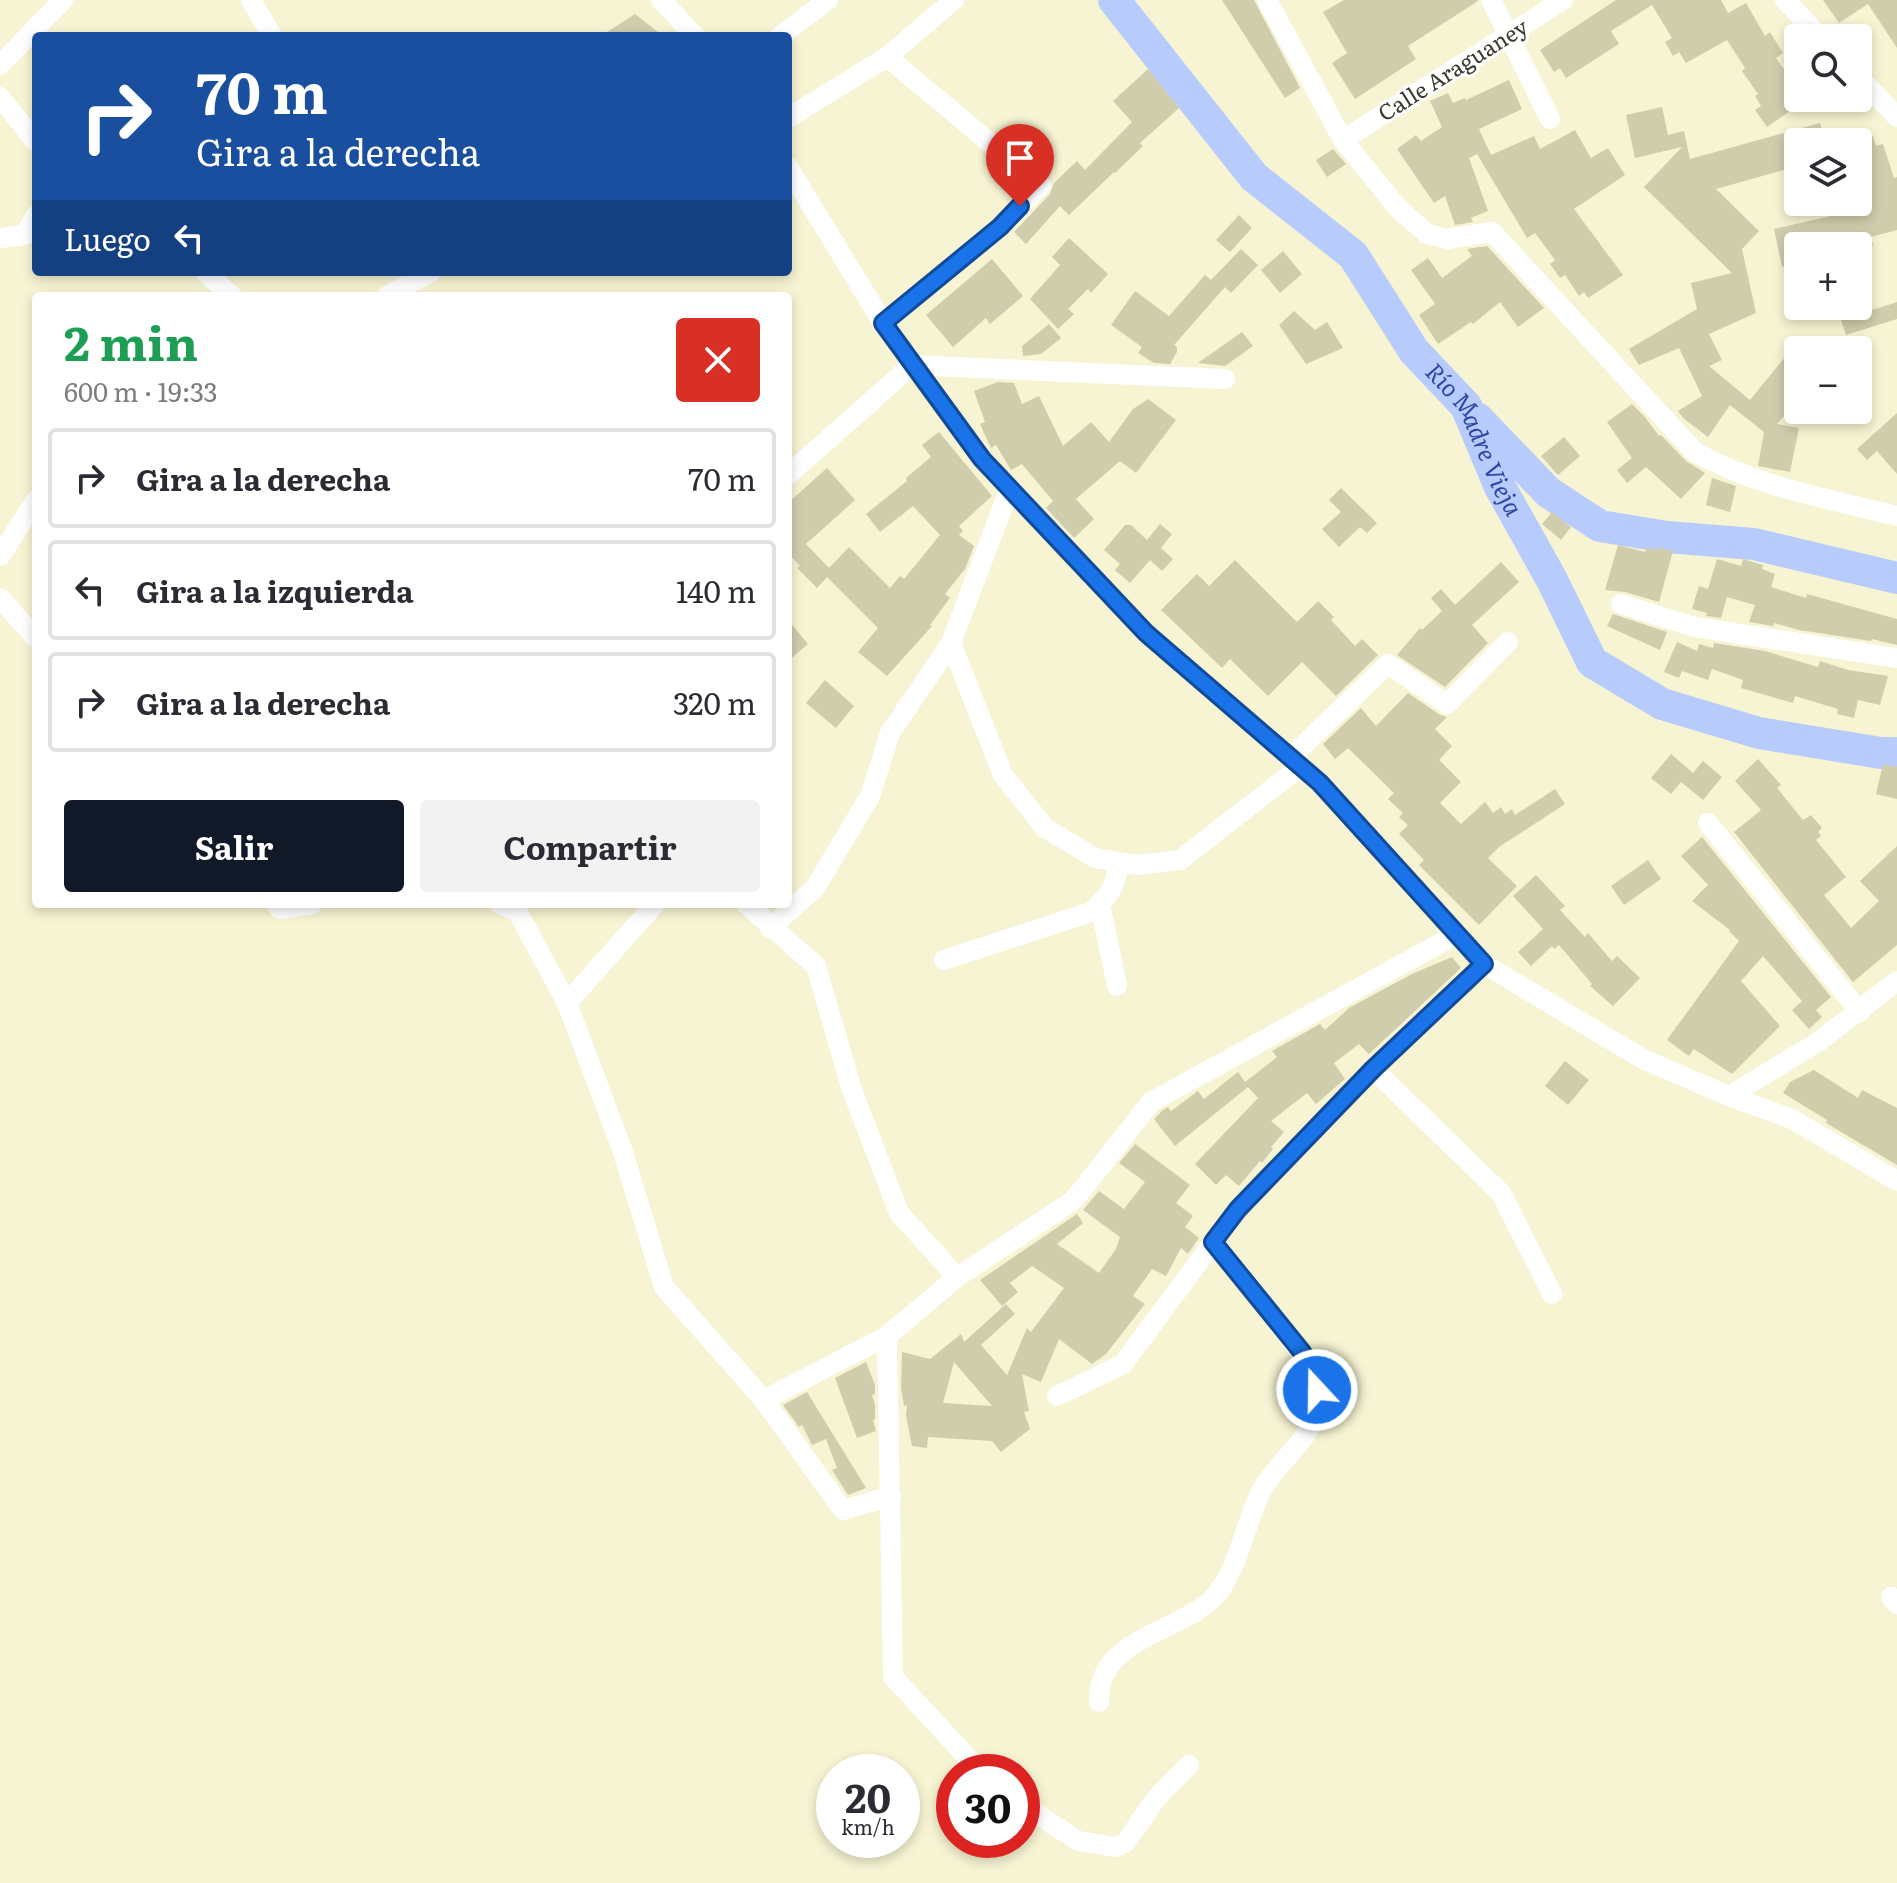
<!DOCTYPE html>
<html lang="es">
<head>
<meta charset="utf-8">
<style>
	:root { --surface:#fff; --page:#f2f2f3; --text:#2b2b33; --muted:#7c7c81; --line:#e1e1e2; --accent:#111827 }
	body { margin:0; font-family:Literata,serif; background:var(--page); color:var(--text); height:100vh; display:flex; flex-direction:column; font-size:30px; white-space:nowrap }
	* { box-sizing:border-box; margin:0 }
	p { font-size:26px; color:var(--muted) }
	.icon { flex:none; width:44px; height:44px; fill:none; stroke:currentColor; stroke-width:2; stroke-linecap:round; stroke-linejoin:round }
	.map { position:relative; flex:1; overflow:hidden }
	.sheet { position:absolute; left:32px; top:292px; width:760px; height:616px; display:flex; flex-direction:column; background:var(--surface); border-radius:8px; box-shadow:0 4px 12px #0003 }
	.sheet>* { flex:none }
	.banner { position:absolute; left:32px; top:32px; width:760px; height:244px; border-radius:8px; box-shadow:0 4px 12px #0003; background:#1a4fa0; color:#fff; overflow:hidden }
	.fabs { position:absolute; left:1784px; top:24px; display:grid; gap:16px }
	.fabs a { display:grid; place-items:center; width:88px; height:88px; border-radius:8px; background:var(--surface); box-shadow:0 4px 12px #0003; font-size:40px }
	.speed { position:absolute; left:816px; top:1754px; display:flex; gap:16px; font-size:40px; font-weight:700; text-align:center }
	.speed>* { display:grid; place-content:center; width:104px; height:104px; border-radius:50%; background:var(--surface); box-shadow:0 4px 12px #0003; line-height:1 }
	.speed small { font-size:20px; font-weight:400 }
	.speed .limit { border:12px solid #d22; background:#fff; color:#111 }
	.pin { position:absolute; display:grid; place-items:center; width:68px; height:68px; color:#fff; margin:-82px -34px; border-radius:50% 50% 50% 0; rotate:-45deg; box-shadow:0 0 8px #0007 }
	.pin .icon { rotate:45deg }
	.me { position:absolute; width:88px; margin:-44px; rotate:339deg; stroke-linejoin:round; filter:drop-shadow(0 0 6px #0008) }
	.turn { display:flex; align-items:center; gap:28px; height:168px; padding:0 32px; font-size:36px }
	.turn .icon { width:104px; height:104px; stroke-width:2.5 }
	.turn b { display:block; font-size:56px; line-height:68px }
	.then { display:flex; align-items:center; height:76px; padding:0 32px; background:#0003; gap:16px; font-size:30px }
	.round { display:grid; place-items:center; flex:none; width:84px; height:84px; border-radius:8px; background:var(--page) }
	.summary { display:flex; align-items:center; justify-content:space-between; height:136px; padding:0 32px }
	h1 { font-size:48px; font-weight:700; line-height:60px; color:#1e9e55 }
	.primary-button { display:flex; gap:16px; margin-top:auto; padding:16px 32px }
	.primary-button a { flex:1; height:92px; border-radius:8px; background:var(--accent); color:#fff; font-size:32px; font-weight:700; line-height:92px; text-align:center }
	.primary-button a+a { background:var(--page); color:var(--text) }
	ul { padding:0; list-style:none }
	li { display:flex; align-items:center; gap:24px; height:100px; margin:0 16px 12px; padding:0 16px; border:4px solid var(--line); border-radius:8px }
	li div { flex:1 }
	li b { display:block; font-size:30px }
	li em { font-style:normal }
	.map>svg:first-child { display:block }
</style>
</head>
<body>
<div class="map">
<svg width="1897" height="1883" viewBox="0 0 1897 1883">
	<rect width="100%" height="100%" fill="#f6f4d2"/>
	<g fill="none" stroke-linecap="round" stroke-linejoin="round">
		<!-- river -->
		<g stroke="#b7cbfd" stroke-width="32">
			<path id="s1" d="M1114,0L1254,177L1353,255L1414,351L1466,406L1500,487L1552,580L1592,662L1662,704L1759,733L1881,753H1897"/>
			<polyline points="1478,419 1548,492 1600,526 1667,537 1754,544 1897,578"/>
		</g>
	</g>
	<!-- building -->
	<g fill="#cfcdac" fill-rule="evenodd">
		<polygon points="1222,0 1254,0 1300,88 1285,98"/>
		<polygon points="1344,0 1478,0 1478,1 1408,46 1416,59 1355,99 1332,63 1347,53 1323,12"/>
		<polygon points="1616,0 1721,0 1728,13 1746,3 1765,36 1770,32 1783,53 1776,58 1798,89 1798,98 1806,100 1767,127 1755,110 1761,106 1755,96 1758,94 1742,71 1745,68 1727,40 1686,63 1679,52 1673,56 1665,42 1672,38 1652,5 1611,31 1619,44 1566,78 1560,68 1554,72 1540,50"/>
		<polygon points="1823,0 1897,0 1897,48 1868,4 1839,23"/>
		<polygon points="635,14 663,36 601,36"/>
		<polygon points="1148,69 1179,108 1140,143 1143,146 1115,173 1114,172 1069,215 1060,206 1026,244 1014,232 1050,194 1054,183 1077,161 1085,170 1132,122 1113,101"/>
		<polygon points="1509,80 1522,109 1479,129 1491,155 1534,136 1540,149 1575,130 1591,158 1608,148 1625,175 1574,209 1623,275 1588,298 1584,292 1579,296 1565,275 1560,278 1550,264 1555,260 1535,233 1527,238 1477,154 1469,158 1488,211 1471,218 1473,222 1455,225 1445,196 1434,203 1397,149 1416,135 1421,141 1442,127 1430,101 1448,93 1453,103 1465,98 1466,100"/>
		<polygon points="1662,107 1668,135 1684,131 1690,159 1820,123 1825,142 1798,142 1798,166 1716,189 1759,231 1742,249 1756,313 1709,334 1722,360 1709,366 1750,400 1790,351 1798,359 1798,401 1777,424 1799,428 1790,472 1758,466 1764,432 1730,405 1708,437 1683,418 1678,411 1702,396 1679,348 1639,365 1629,349 1697,309 1691,283 1732,273 1644,187 1682,147 1635,158 1626,115"/>
		<polygon points="1873,136 1876,146 1883,144 1894,178 1897,177 1897,230 1871,237 1873,246 1858,249 1858,246 1798,246 1798,263 1782,267 1774,229 1858,210 1858,206 1872,207 1865,175 1858,178 1858,142 1855,141"/>
		<polygon points="1333,149 1346,164 1327,177 1316,160"/>
		<polygon points="1239,215 1252,228 1230,252 1216,240"/>
		<polygon points="1069,238 1108,274 1091,293 1088,289 1068,309 1074,314 1058,329 1030,299 1060,265 1052,257"/>
		<polygon points="1487,246 1544,308 1518,327 1500,302 1473,324 1471,322 1438,344 1419,315 1435,304 1411,270 1428,258 1442,278 1472,256 1467,249"/>
		<polygon points="1241,249 1258,265 1231,293 1225,287 1174,345 1177,347 1177,352 1170,364 1154,363 1138,353 1142,347 1111,325 1135,291 1169,316 1205,275 1211,280"/>
		<polygon points="1283,251 1302,274 1280,293 1261,270"/>
		<polygon points="992,259 1023,296 990,324 986,318 953,347 926,315"/>
		<polygon points="1897,302 1897,319 1846,335 1841,320"/>
		<polygon points="1294,311 1315,330 1327,322 1343,348 1306,364 1279,325"/>
		<polygon points="1049,324 1061,338 1041,354 1023,356 1022,346"/>
		<polygon points="1242,332 1253,346 1225,366 1198,363"/>
		<polygon points="998,382 1014,383 1022,404 1039,396 1063,446 1091,422 1109,442 1133,409 1148,399 1176,420 1136,473 1120,461 1076,499 1094,519 1074,538 1046,508 1053,501 1022,464 1011,470 996,445 991,448 980,424 985,422 974,391"/>
		<polygon points="1632,404 1645,417 1659,436 1661,435 1686,461 1705,473 1681,499 1646,467 1627,483 1617,470 1632,458 1607,422"/>
		<polygon points="1897,413 1897,474 1877,451 1867,460 1857,449"/>
		<polygon points="939,432 992,496 959,526 963,531 959,535 974,546 965,569 945,594 950,598 930,625 932,626 887,676 858,652 878,628 827,577 817,588 797,568 800,566 788,553 788,503 827,468 855,500 806,544 829,568 849,547 890,588 900,576 904,579 940,535 913,506 880,532 866,514 907,481 906,478 931,457 922,445"/>
		<polygon points="1564,437 1580,456 1558,475 1541,456"/>
		<polygon points="1712,478 1736,486 1730,512 1706,505"/>
		<polygon points="1341,488 1377,523 1367,533 1360,527 1339,547 1322,529 1341,512 1329,500"/>
		<polygon points="1552,512 1571,527 1561,540 1542,524"/>
		<polygon points="1160,524 1172,534 1161,548 1173,559 1162,571 1150,560 1130,583 1115,570 1120,564 1104,550 1125,525 1131,525 1147,540"/>
		<polygon points="1618,545 1645,552 1646,548 1657,550 1658,547 1673,551 1659,602 1625,592 1605,590"/>
		<polygon points="1717,559 1741,566 1743,559 1763,565 1762,569 1775,574 1771,587 1806,598 1807,594 1897,619 1897,645 1872,639 1871,641 1799,630 1774,623 1773,626 1749,622 1755,605 1727,597 1721,618 1706,616 1707,613 1692,609 1699,586 1708,589"/>
		<polygon points="1235,560 1297,622 1318,601 1334,617 1331,620 1355,646 1362,639 1378,655 1336,696 1302,662 1268,696 1230,659 1222,668 1161,610 1197,574 1209,586"/>
		<polygon points="1501,562 1519,582 1472,625 1488,643 1445,687 1397,655 1420,628 1422,630 1442,611 1431,598 1441,589 1455,605"/>
		<polygon points="1613,614 1667,632 1660,650 1607,626"/>
		<polygon points="788,620 808,644 788,661"/>
		<polygon points="1677,642 1697,651 1699,644 1713,648 1714,643 1765,651 1818,667 1820,661 1848,670 1888,676 1880,705 1858,700 1854,718 1837,714 1838,709 1795,696 1793,703 1741,688 1743,680 1712,669 1708,680 1682,671 1679,678 1664,672"/>
		<polygon points="825,680 854,706 836,728 806,703"/>
		<polygon points="1408,693 1440,715 1447,717 1435,729 1452,746 1439,760 1461,782 1440,803 1461,824 1485,802 1493,813 1501,807 1505,814 1512,809 1515,815 1555,789 1565,804 1499,847 1488,858 1517,886 1479,925 1419,865 1424,860 1399,834 1408,825 1399,817 1403,813 1388,799 1394,793 1348,748 1335,759 1323,744 1361,708 1376,726"/>
		<polygon points="1671,754 1693,773 1703,761 1722,777 1703,800 1681,782 1671,794 1651,778"/>
		<polygon points="1758,759 1781,785 1777,788 1803,820 1811,815 1822,828 1818,832 1821,836 1816,840 1846,877 1824,895 1851,928 1879,901 1860,881 1897,846 1897,945 1853,982 1734,832 1761,810 1735,781"/>
		<polygon points="1883,764 1897,767 1897,799 1876,794"/>
		<polygon points="1702,837 1831,997 1816,1010 1822,1017 1809,1029 1792,1010 1802,1001 1763,956 1741,981 1780,1026 1732,1074 1694,1049 1689,1056 1667,1040 1739,941 1729,931 1730,930 1692,901 1708,885 1681,856"/>
		<polygon points="1648,860 1661,879 1624,905 1611,886"/>
		<polygon points="1536,875 1565,906 1560,910 1585,937 1588,933 1612,961 1617,956 1640,978 1613,1006 1590,986 1592,984 1559,945 1554,949 1552,946 1531,966 1518,952 1543,929 1513,896"/>
		<polygon points="1452,957 1461,968 1369,1054 1359,1044 1334,1063 1345,1079 1316,1104 1307,1093 1271,1121 1284,1132 1271,1147 1273,1149 1262,1163 1260,1161 1239,1186 1226,1175 1216,1185 1195,1164 1258,1098 1248,1087 1175,1146 1154,1119 1163,1110 1168,1107 1171,1111 1198,1091 1204,1099 1238,1072 1245,1082 1277,1057 1272,1051 1320,1024 1325,1030 1349,1008 1412,974"/>
		<polygon points="1565,1061 1589,1080 1568,1105 1545,1086"/>
		<polygon points="1814,1070 1858,1098 1862,1090 1897,1108 1897,1165 1826,1123 1827,1120 1783,1093 1790,1082"/>
		<path d="M1135,1144L1190,1185L1176,1203L1193,1216L1185,1227L1199,1238L1188,1254L1181,1248L1166,1276L1152,1269L1133,1296L1145,1304L1106,1354L1092,1364L1059,1339L1041,1382L1022,1374L1029,1411L1024,1412L1030,1429L1001,1452L992,1441L928,1437L927,1448L912,1446L906,1415L907,1405L904,1406L901,1388L902,1352L930,1359L961,1334L964,1342L1006,1304L1015,1314L981,1345L1007,1375L1027,1328L1031,1332L1064,1288L1032,1266L1010,1283L1018,1292L1002,1306L980,1280L1077,1214L1083,1223L1057,1244L1099,1273L1116,1249L1120,1237L1083,1210L1099,1191L1124,1209L1145,1182L1119,1163ZM954,1362L992,1406L943,1403Z"/>
		<polygon points="866,1362 875,1385 875,1394 872,1395 875,1405 875,1419 873,1420 876,1431 857,1438 835,1378"/>
		<polygon points="807,1392 834,1436 866,1488 848,1495 832,1470 837,1468 826,1439 812,1445 802,1425 799,1427 783,1405"/>
	</g>
	<g fill="none" stroke-linecap="round" stroke-linejoin="round">
		<!-- minor -->
		<g stroke="#fff" stroke-width="20">
			<polyline points="251,0 272,36"/>
			<polyline points="661,0 695,36"/>
			<path d="M1267,0L1343,140L1397,207L1427,234L1447,239L1492,232L1695,452C1757,487 1829,499 1897,516"/>
			<polyline points="1491,0 1550,119"/>
			<polyline points="1785,0 1821,38"/>
			<polyline points="780,36 828,0"/>
			<polyline points="0,65 63,0"/>
			<polyline points="1858,76 1897,117"/>
			<polyline points="0,97 36,142"/>
			<polyline points="788,118 887,57 954,0"/>
			<polyline points="1343,140 1563,0"/>
			<polyline points="788,167 883,323 982,459 1146,633 1320,783 1484,964 1643,1059 1729,1096 1792,1119 1897,1181"/>
			<polyline points="0,238 25,235 36,215"/>
			<polyline points="205,272 232,296"/>
			<polyline points="387,296 431,272"/>
			<polyline points="883,323 1000,227 1041,185 887,57"/>
			<polyline points="788,475 912,365 1225,379"/>
			<polyline points="1010,488 951,643 1003,775 1045,828 1095,858 1136,865 1180,860 1300,767"/>
			<polyline points="0,556 36,500"/>
			<polyline points="0,598 36,638"/>
			<polyline points="1621,604 1695,627 1897,658"/>
			<polyline points="1290,758 1388,664 1447,704 1508,642"/>
			<polyline points="1708,823 1860,1012"/>
			<polyline points="276,904 280,909 312,904"/>
			<polyline points="499,904 517,911 567,1003 622,1149 664,1287 764,1400 843,1510 891,1496"/>
			<polyline points="746,904 816,966 852,1090 899,1213 957,1277 887,1336 893,1677 981,1772"/>
			<polyline points="1100,904 1117,986"/>
			<polyline points="770,928 815,888 870,796 890,733 951,643"/>
			<path d="M944,960L1091,912C1109,896 1116,888 1118,864"/>
			<polyline points="567,1003 655,904"/>
			<polyline points="1373,1069 1501,1193 1552,1294"/>
			<polyline points="1729,1096 1818,1042 1897,981"/>
			<polyline points="957,1277 1074,1200 1151,1102 1457,934"/>
			<polyline points="1057,1396 1123,1364 1238,1209 1373,1069 1484,964"/>
			<polyline points="764,1400 887,1336"/>
			<polyline points="1891,1597 1897,1604"/>
			<path d="M1099,1702C1097,1638 1177,1634 1213,1598C1239,1572 1245,1520 1263,1488C1276,1465 1300,1448 1311,1425C1332,1382 1301,1354 1278,1323C1257,1295 1235,1268 1213,1242"/>
			<polyline points="1022,1804 1078,1841 1115,1847 1126,1842 1157,1797 1189,1765"/>
		</g>
	</g>
	<g fill="none" stroke-linecap="round" stroke-linejoin="round">
		<!-- route casing -->
		<g stroke="#114b97" stroke-width="20">
			<polyline id="route" points="1020,206 1000,227 883,323 982,459 1146,633 1320,783 1484,964 1373,1069 1238,1209 1213,1242 1302,1352 1311,1368 1317,1390"/>
		</g>
		<!-- route -->
		<use href="#route" stroke="#1a73e8" stroke-width="14"/>
	</g>
	<g text-anchor="middle" stroke-width="6" stroke-linejoin="round" paint-order="stroke">
		<!-- street labels -->
		<g font-size="22" fill="#3a392c" stroke="#fff">
			<text transform="translate(1453 70) rotate(-32)" y="8">Calle Araguaney</text>
		</g>
		<!-- water labels -->
		<g font-size="24" font-style="italic" fill="#2e47a3" stroke="#fff">
			<text dy="8" stroke="none"><textPath href="#s1" startOffset="574">Río Madre Vieja</textPath></text>
		</g>
	</g>
</svg>
<div class="fabs">
<a><svg class="icon" aria-label="search" viewBox="0 0 24 24"><circle cx="10" cy="10" r="6"/><path d="M15 15l6 6"/></svg></a>
<a><svg class="icon" aria-label="layers" viewBox="0 0 24 24"><path d="M12 4l9 5-9 5-9-5zM3 14l9 5 9-5"/></svg></a>
<a>+</a>
<a>−</a>
</div>
<div class="speed"><div>20<small>km/h</small></div><div class="limit">30</div></div>
<div class="pin" style="left:1020px;top:206px;background:#d93025"><svg class="icon" aria-label="arrive" viewBox="0 0 24 24"><path d="M6 21V4h12l-3 4 3 4H6"/></svg></div>
<svg class="me" style="left:1317px;top:1390px" viewBox="-20 -20 40 40"><circle r="17" fill="#1a73e8" stroke="#fff" stroke-width="3"/><path d="M0-11L8 9 0 5-8 9z" fill="#fff"/></svg>
<div class="banner">
<div class="turn"><svg class="icon" aria-label="right" viewBox="0 0 24 24"><path d="M7 20v-9h11M14 6l5 5-5 5"/></svg><div><b>70 m</b>Gira a la derecha</div></div>
<div class="then">Luego<svg class="icon" aria-label="left" viewBox="0 0 24 24"><path d="M17 20v-9H6M10 6l-5 5 5 5"/></svg></div>
</div>
<section class="sheet">
<div class="summary"><div><h1>2 min</h1><p>600 m · 19:33</p></div><a class="round" style="background:#d93025;color:#fff"><svg class="icon" aria-label="close" viewBox="0 0 24 24"><path d="M6 6l12 12M18 6L6 18"/></svg></a></div>
<ul>
<li><svg class="icon" aria-label="right" viewBox="0 0 24 24"><path d="M7 20v-9h11M14 6l5 5-5 5"/></svg><div><b>Gira a la derecha</b></div><em>70 m</em></li>
<li><svg class="icon" aria-label="left" viewBox="0 0 24 24"><path d="M17 20v-9H6M10 6l-5 5 5 5"/></svg><div><b>Gira a la izquierda</b></div><em>140 m</em></li>
<li><svg class="icon" aria-label="right" viewBox="0 0 24 24"><path d="M7 20v-9h11M14 6l5 5-5 5"/></svg><div><b>Gira a la derecha</b></div><em>320 m</em></li>
</ul>
<div class="primary-button"><a>Salir</a><a>Compartir</a></div>
</section>
</div>
</body>
</html>
